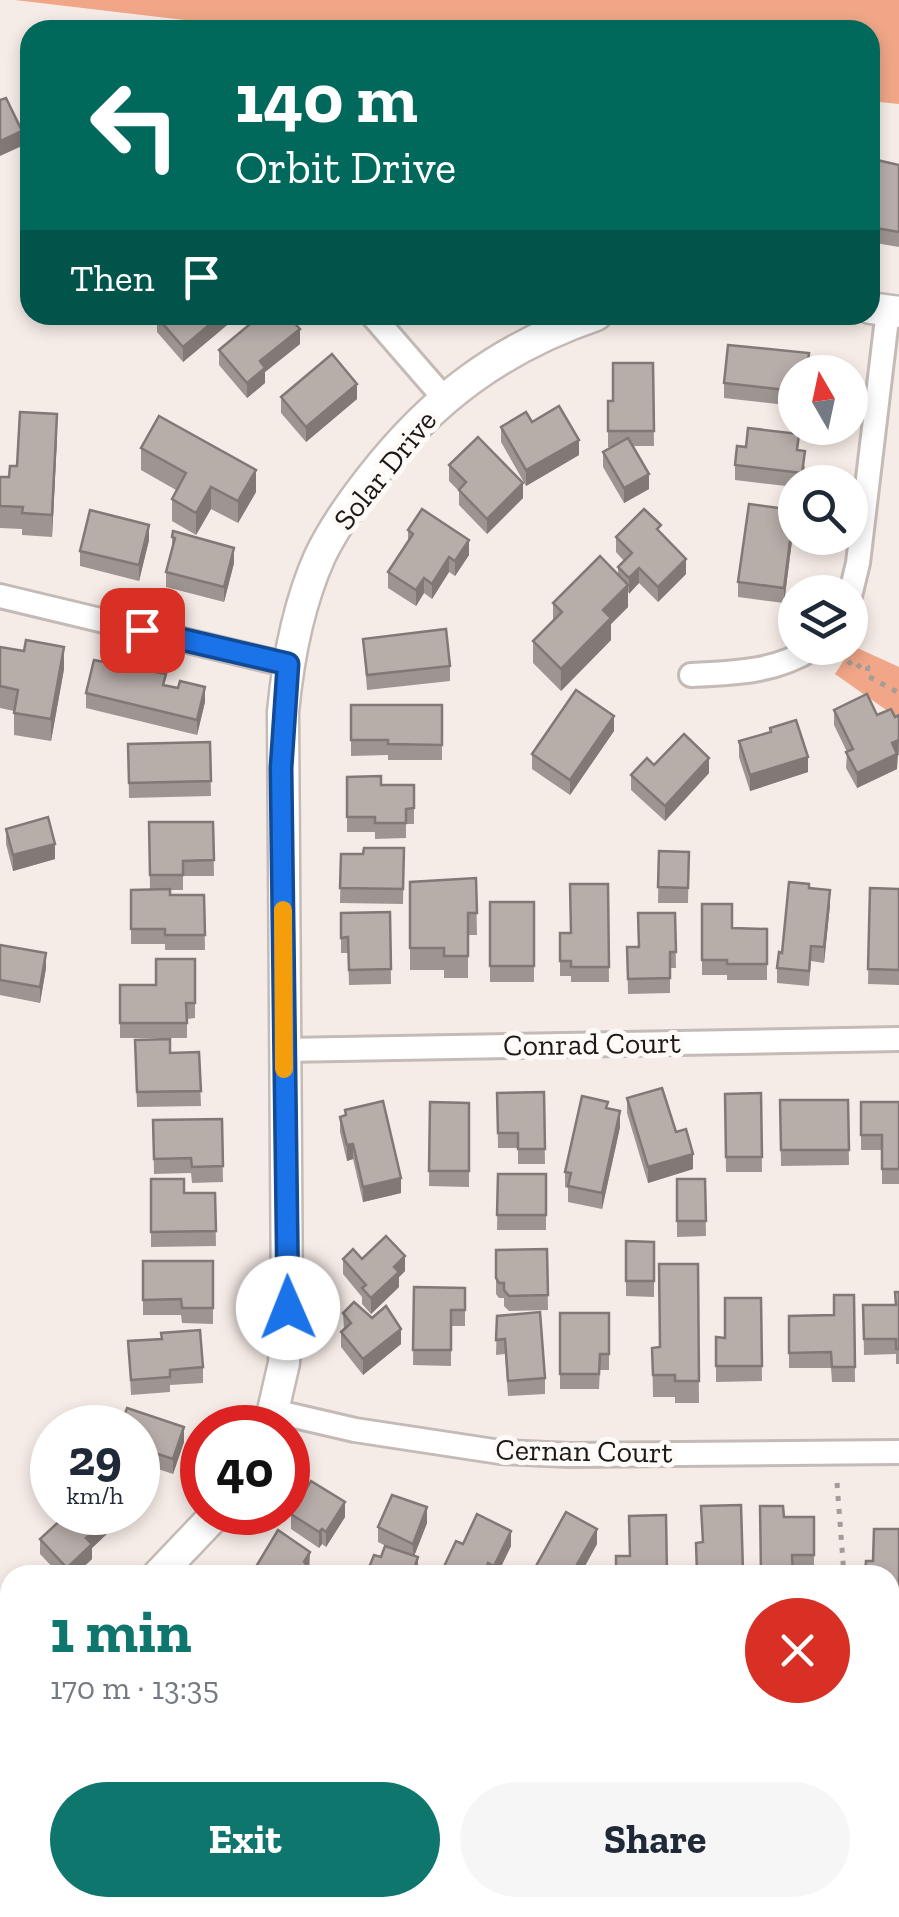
<!DOCTYPE html>
<html lang="en">
<head>
<meta charset="utf-8">
<style>
	:root { --surface:#fff; --page:#f6f6f7; --text:#1f2937; --muted:#747a83; --accent:#0f766e }
	body { margin:0; font-family:"Zilla Slab",serif; background:var(--page); color:var(--text); height:100vh; display:flex; flex-direction:column; font-size:38px; white-space:nowrap }
	* { box-sizing:border-box; margin:0 }
	p { font-size:32px; color:var(--muted) }
	.icon { flex:none; width:55px; height:55px; fill:none; stroke:currentColor; stroke-width:2; stroke-linecap:round; stroke-linejoin:round }
	.map { position:relative; flex:1; overflow:hidden }
	.panel { position:absolute; left:0px; top:1565px; width:900px; height:352px; display:flex; flex-direction:column; background:var(--surface); border-radius:30px 30px 0 0; box-shadow:0 5px 15px #0003 }
	.panel>* { flex:none }
	.top-card { position:absolute; left:20px; top:20px; width:860px; height:305px; border-radius:30px; box-shadow:0 5px 15px #0003; background:#00695c; color:#fff; overflow:hidden }
	.needle { width:65px; rotate:351deg }
	.controls { position:absolute; left:778px; top:355px; display:grid; gap:20px }
	.controls a { display:grid; place-items:center; width:90px; height:90px; border-radius:50%; background:var(--surface); box-shadow:0 5px 15px #0003; font-size:50px }
	.speed { position:absolute; left:30px; top:1405px; display:flex; gap:20px; font-size:50px; font-weight:700; text-align:center }
	.speed>* { display:grid; place-content:center; width:130px; height:130px; border-radius:50%; background:var(--surface); box-shadow:0 5px 15px #0003; line-height:1 }
	.speed small { font-size:25px; font-weight:400 }
	.speed .limit { border:15px solid #d22; background:#fff; color:#111 }
	.pin { position:absolute; display:grid; place-items:center; width:85px; height:85px; color:#fff; margin:-42px; border-radius:20px; box-shadow:0 5px 15px #0006 }
	.me { position:absolute; width:110px; margin:-55px; rotate:359deg; stroke-linejoin:round; filter:drop-shadow(0 0 8px #0008) }
	.turn { display:flex; align-items:center; gap:35px; height:210px; padding:0 50px; font-size:45px }
	.turn .icon { width:130px; height:130px; stroke-width:2.5 }
	.turn b { display:block; font-size:70px; line-height:85px }
	.then { display:flex; align-items:center; height:95px; padding:0 50px; background:#0003; gap:20px; font-size:38px }
	.round { display:grid; place-items:center; flex:none; width:105px; height:105px; border-radius:52px; background:var(--page) }
	.headline { display:flex; align-items:center; justify-content:space-between; height:170px; padding:0 50px }
	h1 { font-size:60px; font-weight:800; line-height:75px; color:var(--accent) }
	.button { display:flex; gap:20px; margin-top:auto; padding:20px 50px }
	.button a { flex:1; height:115px; border-radius:60px; background:var(--accent); color:#fff; font-size:40px; font-weight:800; line-height:115px; text-align:center }
	.button a+a { background:var(--page); color:var(--text) }
	.map>svg:first-child { display:block }
</style>
</head>
<body>
<div class="map">
<svg width="899" height="1917" viewBox="0 0 899 1917">
	<rect width="100%" height="100%" fill="#f6ece7"/>
	<!-- built -->
	<polygon fill="#f1dfd7" points="10,1769 10,1908 309,1908 382,1914 569,1913 569,1917 0,1917 0,1775"/>
	<!-- green -->
	<g fill="#f0a687">
		<polygon points="15,0 899,0 899,104 870,101 870,30 269,30"/>
		<polygon points="853,646 899,667 899,719 835,674"/>
		<polygon points="899,1657 899,1917 838,1917 838,1908 890,1908 890,1658"/>
	</g>
	<g fill="none" stroke-linecap="round" stroke-linejoin="round">
		<!-- minor casing -->
		<g stroke="#c4bab6" stroke-width="28">
			<g id="minor">
				<polyline points="372,315 444,398"/>
				<polyline points="0,596 288,665"/>
				<polyline points="850,596 858,563 888,310"/>
				<path d="M691,675C735,673 776,672 813,648"/>
				<polyline points="284,1050 899,1039"/>
				<polyline points="273,1411 355,1430 500,1452 569,1455 899,1452"/>
			</g>
		</g>
		<!-- tertiary casing -->
		<g stroke="#c4bab6" stroke-width="35">
			<g id="tertiary">
				<polyline points="870,308 899,312"/>
				<path d="M269,1428L284,1363L287,1308L283,712C288,659 298,605 320,556C333,529 352,502 370,479C432,399 500,348 596,315"/>
				<polyline points="158,1575 218,1512"/>
				<polyline points="0,1726 10,1720"/>
			</g>
		</g>
		<!-- path -->
		<g stroke="#a49c98" stroke-width="5" stroke-dasharray="5 8" stroke-linecap="butt">
			<polyline points="848,661 856,669 862,663 868,667 866,675 899,693"/>
			<polyline points="837,1483 844,1575"/>
			<polyline points="890,1872 899,1882"/>
			<polyline points="575,1908 576,1917"/>
			<polyline points="885,1917 899,1889"/>
		</g>
		<!-- minor -->
		<use href="#minor" stroke="#fff" stroke-width="22"/>
		<!-- tertiary -->
		<use href="#tertiary" stroke="#fff" stroke-width="30"/>
	</g>
	<!-- wall -->
	<g fill="#9d9591">
		<polygon points="899,165 899,247 870,242 870,198"/>
		<polygon points="159,315 239,315 183,362 157,332 157,317"/>
		<polygon points="295,315 295,324 300,344 265,372 265,383 247,398 219,365 219,350"/>
		<polygon points="653,363 654,446 633,446 649,489 624,503 603,467 603,452 612,447 608,447 608,401 613,401"/>
		<polygon points="795,372 795,406 724,398 724,383"/>
		<polygon points="281,397 357,399 306,442 281,413"/>
		<polygon points="532,422 579,455 526,486 501,442 501,427"/>
		<polygon points="57,436 52,537 22,535 22,529 0,528 0,477 9,477 17,466"/>
		<polygon points="141,448 256,492 238,523 211,509 196,535 172,521 172,499 176,490 141,470"/>
		<polygon points="449,465 523,498 487,534 459,505 459,491 449,481"/>
		<polygon points="735,465 805,466 803,482 795,482 795,487 735,480"/>
		<polygon points="794,525 784,603 738,597 738,582"/>
		<polygon points="408,530 469,555 455,576 449,572 432,599 424,593 416,606 388,588 388,572 408,543"/>
		<polygon points="661,534 686,574 658,602 639,583 628,593 628,607 611,624 611,640 561,691 533,663 533,641 553,621 553,603 618,574 618,567 624,561 616,552 616,537"/>
		<polygon points="172,537 234,563 224,602 166,587 166,572 172,550"/>
		<polygon points="149,540 139,581 80,566 80,551"/>
		<polygon points="363,639 450,666 450,681 367,690"/>
		<polygon points="0,647 64,669 51,741 14,735 14,711 0,708"/>
		<polygon points="166,685 178,688 205,702 197,735 86,708 86,693"/>
		<polygon points="351,705 442,705 442,760 388,760 388,755 351,756"/>
		<polygon points="834,710 877,715 895,717 899,715 899,755 897,756 897,769 857,788 846,768 847,752 834,725"/>
		<polygon points="770,728 808,772 750,791 739,757 739,741 770,732"/>
		<polygon points="614,731 570,795 532,769 532,754"/>
		<polygon points="210,742 211,796 129,798 128,744"/>
		<polygon points="654,765 709,773 665,821 631,790 631,775"/>
		<polygon points="347,777 381,785 414,785 414,824 406,824 406,838 375,839 375,832 347,832"/>
		<polygon points="149,822 213,822 214,876 183,876 183,890 170,890 170,895 204,895 205,950 165,950 165,944 131,944 131,890 150,889"/>
		<polygon points="6,829 55,859 13,871 6,844"/>
		<polygon points="404,848 403,904 340,903 341,854 363,854"/>
		<polygon points="659,851 689,852 688,903 658,903"/>
		<polygon points="476,878 477,935 468,935 468,978 444,978 444,970 410,970 410,882"/>
		<polygon points="608,884 609,982 571,982 571,976 560,976 560,933 571,933"/>
		<polygon points="809,888 830,905 824,963 811,961 809,986 777,983 777,968 782,953"/>
		<polygon points="870,888 899,889 899,985 868,984"/>
		<rect x="490" y="902" width="44" height="80"/>
		<polygon points="702,904 732,928 767,929 767,980 727,980 727,975 702,975"/>
		<polygon points="390,912 391,984 349,985 348,953 341,953 341,913"/>
		<polygon points="675,913 676,968 670,968 670,993 628,994 627,947 639,947"/>
		<polygon points="0,945 46,968 40,1003 0,995"/>
		<polygon points="195,959 195,1018 187,1019 187,1038 120,1038 120,985 156,985"/>
		<polygon points="135,1040 170,1053 199,1052 201,1106 137,1107"/>
		<polygon points="544,1092 545,1164 518,1164 518,1148 498,1148 497,1093"/>
		<polygon points="761,1093 762,1172 726,1172 725,1094"/>
		<polygon points="627,1098 676,1132 693,1169 648,1183 627,1113"/>
		<polygon points="780,1100 848,1100 849,1165 781,1166"/>
		<polygon points="430,1102 469,1103 469,1187 429,1186"/>
		<polygon points="861,1102 899,1102 899,1184 882,1184 882,1150 861,1150"/>
		<polygon points="608,1109 620,1127 602,1209 568,1202 568,1188 565,1187 565,1172"/>
		<polygon points="345,1110 401,1193 363,1202 353,1159 347,1161 340,1132 340,1117 345,1116"/>
		<polygon points="222,1119 223,1182 192,1183 191,1173 154,1174 153,1120"/>
		<polygon points="498,1174 546,1174 546,1230 497,1230"/>
		<polygon points="151,1179 184,1193 215,1193 216,1246 151,1247"/>
		<polygon points="677,1179 705,1179 706,1236 677,1237"/>
		<polygon points="626,1241 654,1242 654,1297 626,1296"/>
		<polygon points="547,1249 548,1310 509,1311 504,1306 504,1298 499,1298 496,1294 496,1250"/>
		<polygon points="343,1259 362,1259 405,1271 399,1277 399,1287 371,1314 362,1304 362,1297 343,1274"/>
		<polygon points="143,1261 213,1261 213,1324 182,1323 181,1315 143,1315"/>
		<polygon points="698,1264 699,1403 675,1403 675,1397 653,1397 652,1348 660,1347"/>
		<polygon points="414,1287 465,1288 465,1326 451,1326 451,1366 413,1365"/>
		<polygon points="899,1292 899,1364 896,1364 896,1354 864,1355 863,1305 896,1305"/>
		<polygon points="854,1295 855,1382 832,1382 831,1368 789,1368 789,1316 834,1315"/>
		<polygon points="761,1298 762,1381 716,1382 716,1337 725,1338"/>
		<polygon points="343,1313 401,1344 363,1375 341,1347 341,1332 344,1330"/>
		<polygon points="560,1313 609,1313 609,1370 600,1370 599,1389 560,1389"/>
		<polygon points="497,1316 545,1378 545,1394 508,1396 505,1354 496,1355"/>
		<polygon points="128,1341 203,1367 203,1383 170,1385 170,1392 131,1395"/>
		<polygon points="138,1428 184,1442 173,1474 152,1467 140,1505 138,1504"/>
		<polygon points="741,1505 743,1575 696,1575 696,1543 702,1542"/>
		<polygon points="60,1512 109,1512 111,1530 92,1548 92,1559 75,1575 60,1575 40,1554 40,1539 60,1520"/>
		<polygon points="291,1514 345,1517 326,1547 322,1544 319,1548 291,1529"/>
		<polygon points="784,1517 814,1517 814,1570 793,1570"/>
		<polygon points="427,1523 414,1556 418,1573 381,1557 386,1546 378,1542 378,1527"/>
		<polygon points="899,1529 899,1616 890,1616 890,1575 873,1561"/>
		<polygon points="463,1544 511,1546 497,1575 440,1575"/>
		<polygon points="597,1544 580,1575 536,1575 536,1566"/>
		<polygon points="257,1565 310,1567 309,1575 257,1575"/>
		<polygon points="733,1908 775,1908 772,1917 739,1917 733,1915"/>
	</g>
	<!-- shaded-wall -->
	<g fill="#807976">
		<polygon points="22,131 22,146 0,156 0,141"/>
		<polygon points="221,315 239,315 183,362 183,347"/>
		<polygon points="300,329 300,344 265,372 265,383 247,398 247,383 260,361"/>
		<polygon points="357,384 357,399 306,442 306,427"/>
		<polygon points="57,414 57,436 52,537 52,515"/>
		<polygon points="579,440 579,455 526,486 526,470"/>
		<polygon points="256,470 256,492 238,523 238,501"/>
		<polygon points="649,474 649,489 624,503 624,488"/>
		<polygon points="523,483 523,498 487,534 487,519"/>
		<polygon points="211,487 211,509 196,535 196,513"/>
		<polygon points="794,510 794,525 784,603 784,588"/>
		<polygon points="149,525 149,540 139,581 139,565"/>
		<polygon points="469,540 469,555 455,576 455,561"/>
		<polygon points="234,548 234,563 224,602 224,587"/>
		<polygon points="449,557 449,572 432,599 432,584"/>
		<polygon points="686,559 686,574 658,602 658,587"/>
		<polygon points="639,568 639,583 629,594 629,578"/>
		<polygon points="424,578 424,593 416,606 416,590"/>
		<polygon points="628,585 628,607 611,624 611,640 561,691 561,669 603,610"/>
		<polygon points="64,647 64,669 51,741 51,719"/>
		<polygon points="205,687 205,702 197,735 197,720"/>
		<polygon points="614,716 614,731 570,795 570,780"/>
		<polygon points="899,740 897,769 857,788 857,773 892,743"/>
		<polygon points="808,757 808,772 750,791 750,775"/>
		<polygon points="709,758 709,773 665,821 665,806"/>
		<polygon points="55,844 55,859 13,871 13,855"/>
		<polygon points="830,890 830,905 824,963 824,947"/>
		<polygon points="46,953 46,968 40,1003 40,987"/>
		<polygon points="620,1111 620,1127 602,1209 602,1193"/>
		<polygon points="353,1144 353,1159 347,1161 347,1145"/>
		<polygon points="693,1154 693,1169 648,1183 648,1167"/>
		<polygon points="401,1178 401,1193 363,1202 363,1187"/>
		<polygon points="405,1256 405,1271 399,1277 399,1287 371,1314 371,1298 394,1267"/>
		<polygon points="401,1329 401,1344 363,1375 363,1359"/>
		<polygon points="184,1427 184,1442 173,1474 173,1459"/>
		<polygon points="152,1452 152,1467 140,1505 140,1489"/>
		<polygon points="345,1502 345,1517 326,1547 326,1532"/>
		<polygon points="427,1507 427,1523 413,1559 413,1544"/>
		<polygon points="111,1514 111,1530 92,1548 92,1559 75,1575 67,1575 67,1568 86,1538"/>
		<polygon points="322,1529 322,1544 319,1548 319,1532"/>
		<polygon points="597,1529 597,1544 580,1575 571,1575"/>
		<polygon points="511,1531 511,1546 497,1575 494,1575 494,1566"/>
		<polygon points="310,1552 309,1575 304,1575 304,1562"/>
		<polygon points="418,1557 418,1573 417,1575 412,1575"/>
		<polygon points="770,1908 775,1908 772,1917 769,1917"/>
	</g>
	<!-- building -->
	<g fill="#b7ada9" stroke="#807976" stroke-width="2.5">
		<polygon points="6,98 22,131 0,141 0,100"/>
		<polygon points="877,160 899,165 899,232 870,227 870,198"/>
		<polygon points="159,315 221,315 183,347 157,317"/>
		<polygon points="261,315 291,315 289,317 300,329 260,361 265,368 247,383 219,350"/>
		<polygon points="728,345 809,353 807,372 795,372 795,391 724,383"/>
		<polygon points="332,354 357,384 306,427 281,397"/>
		<polygon points="613,363 653,363 654,431 608,431 608,401 613,401"/>
		<polygon points="559,406 579,440 526,470 501,427 526,412 532,422"/>
		<polygon points="20,412 57,414 52,515 22,513 23,507 0,506 0,477 9,477 10,466 17,466"/>
		<polygon points="159,416 256,470 238,501 211,487 196,513 172,499 186,473 141,448"/>
		<polygon points="748,428 799,434 797,450 805,451 802,473 735,465 737,446 746,447"/>
		<polygon points="478,437 523,483 487,519 459,490 466,482 449,465"/>
		<polygon points="628,438 649,474 624,488 603,452"/>
		<polygon points="749,504 794,510 784,588 738,582"/>
		<polygon points="422,509 469,540 455,561 449,557 432,584 424,578 416,590 388,572 413,534 408,530"/>
		<polygon points="644,509 661,525 657,529 686,559 658,587 639,568 629,578 618,567 632,553 616,537"/>
		<polygon points="90,510 149,525 139,565 80,551"/>
		<polygon points="173,531 234,548 224,587 166,572 175,538 172,537"/>
		<polygon points="600,556 628,585 603,610 611,618 561,669 533,641 562,612 553,603"/>
		<polygon points="446,629 450,666 367,675 363,639"/>
		<polygon points="26,640 64,647 51,719 14,713 18,690 0,686 0,647 24,651"/>
		<polygon points="94,660 166,674 163,685 178,688 180,681 205,687 197,720 86,693"/>
		<polygon points="576,690 614,716 570,780 532,754"/>
		<polygon points="867,694 877,715 891,709 895,717 899,715 899,740 892,743 897,754 857,773 846,752 853,749 834,710"/>
		<polygon points="351,705 442,705 442,745 388,744 388,740 351,740"/>
		<polygon points="796,720 808,757 750,775 739,741 771,732 770,728"/>
		<polygon points="684,734 709,758 665,806 631,775 647,758 654,765"/>
		<polygon points="210,742 211,781 129,783 128,744"/>
		<polygon points="381,776 381,785 414,785 414,808 406,809 406,823 375,823 375,817 347,817 347,777"/>
		<polygon points="48,817 55,844 13,855 6,829"/>
		<polygon points="149,822 213,822 214,860 183,861 183,875 150,875"/>
		<polygon points="364,848 404,848 403,889 340,888 341,854 363,854"/>
		<polygon points="659,851 689,852 688,888 658,887"/>
		<polygon points="476,878 477,913 468,913 468,956 444,956 444,948 410,948 410,882"/>
		<polygon points="789,882 809,884 809,888 830,890 824,947 811,946 809,971 777,968 779,952 782,953"/>
		<polygon points="570,884 608,884 609,967 571,967 571,961 560,961 560,933 571,933"/>
		<polygon points="870,888 899,889 899,970 868,969"/>
		<polygon points="170,889 170,895 204,895 205,935 165,935 165,929 131,929 131,890"/>
		<rect x="490" y="902" width="44" height="64"/>
		<polygon points="702,904 732,904 732,928 767,929 767,964 727,964 727,960 702,960"/>
		<polygon points="390,912 391,969 349,970 348,937 341,938 341,913"/>
		<polygon points="638,913 675,913 676,952 670,952 670,978 628,979 627,947 639,947"/>
		<polygon points="0,945 46,953 40,987 0,980"/>
		<polygon points="156,959 195,959 195,1003 186,1003 187,1023 120,1023 120,985 156,985"/>
		<polygon points="170,1039 170,1053 199,1052 201,1091 137,1092 135,1040"/>
		<polygon points="662,1088 676,1132 686,1129 693,1154 648,1167 627,1098"/>
		<polygon points="544,1092 545,1149 518,1149 518,1133 498,1133 497,1093"/>
		<polygon points="761,1093 762,1157 726,1157 725,1094"/>
		<polygon points="582,1096 608,1102 606,1108 620,1111 602,1193 568,1186 571,1173 565,1172"/>
		<polygon points="780,1100 848,1100 849,1150 781,1150"/>
		<polygon points="383,1101 401,1178 363,1187 353,1144 347,1145 340,1117 346,1115 345,1110"/>
		<polygon points="430,1102 469,1103 469,1171 429,1171"/>
		<polygon points="861,1102 899,1102 899,1169 882,1169 882,1135 861,1135"/>
		<polygon points="222,1119 223,1166 192,1167 191,1158 154,1159 153,1120"/>
		<polygon points="498,1174 546,1174 546,1215 497,1215"/>
		<polygon points="151,1179 184,1179 184,1193 215,1193 216,1231 151,1232"/>
		<polygon points="677,1179 705,1179 706,1221 677,1221"/>
		<polygon points="386,1236 405,1256 394,1267 399,1272 371,1298 362,1288 366,1285 343,1259 353,1249 362,1259"/>
		<polygon points="626,1241 654,1242 654,1281 626,1281"/>
		<polygon points="547,1249 548,1295 509,1296 504,1290 504,1283 499,1283 496,1278 496,1250"/>
		<polygon points="143,1261 213,1261 213,1308 182,1308 181,1299 143,1300"/>
		<polygon points="659,1264 698,1264 699,1381 675,1381 675,1375 653,1375 652,1348 660,1347"/>
		<polygon points="414,1287 465,1288 465,1310 451,1310 451,1350 413,1350"/>
		<polygon points="895,1292 899,1292 899,1349 896,1349 896,1339 864,1339 863,1305 896,1305"/>
		<polygon points="834,1295 854,1295 855,1367 832,1367 831,1352 789,1353 789,1316 834,1315"/>
		<polygon points="725,1298 761,1298 762,1366 716,1366 716,1337 725,1338"/>
		<polygon points="354,1302 372,1318 386,1306 401,1329 363,1359 341,1332 351,1323 343,1313"/>
		<polygon points="540,1312 545,1378 508,1381 505,1339 496,1340 497,1316"/>
		<polygon points="560,1313 609,1313 609,1354 600,1354 599,1374 560,1374"/>
		<polygon points="200,1330 203,1367 170,1370 170,1377 131,1380 128,1341 162,1339 161,1333"/>
		<polygon points="127,1408 184,1427 173,1459 152,1452 140,1489 138,1489 138,1428 120,1428"/>
		<polygon points="311,1481 345,1502 326,1532 322,1529 319,1532 291,1514"/>
		<polygon points="392,1495 427,1507 413,1544 378,1527"/>
		<polygon points="741,1505 743,1571 697,1573 696,1543 703,1542 701,1506"/>
		<polygon points="760,1506 783,1506 784,1517 814,1517 814,1555 792,1555 793,1575 761,1575"/>
		<polygon points="62,1512 109,1512 111,1514 86,1538 92,1544 67,1568 40,1539 65,1516"/>
		<polygon points="566,1512 597,1529 571,1575 553,1575 536,1566"/>
		<polygon points="477,1514 511,1531 494,1566 488,1563 483,1575 440,1575 456,1541 463,1544"/>
		<polygon points="666,1515 667,1575 616,1575 616,1556 630,1556 629,1516"/>
		<polygon points="874,1529 899,1529 899,1601 890,1601 890,1575 865,1575 866,1561 873,1561"/>
		<polygon points="278,1530 310,1552 304,1562 309,1568 305,1575 276,1575 257,1565"/>
		<polygon points="385,1546 418,1557 412,1575 366,1575 374,1555 381,1557"/>
	</g>
	<g fill="none" stroke-linecap="round" stroke-linejoin="round">
		<!-- route casing -->
		<g stroke="#114b97" stroke-width="25">
			<polyline id="route" points="142,630 288,664 281,768 288,1308"/>
		</g>
		<!-- route -->
		<use href="#route" stroke="#1a73e8" stroke-width="18"/>
		<!-- slow -->
		<polyline stroke="#f59e0b" stroke-width="18" points="283,910 284,1069"/>
	</g>
	<g text-anchor="middle" stroke-width="10" stroke-linejoin="round" paint-order="stroke">
		<!-- street labels -->
		<g font-size="30" fill="#1c1817" stroke="#fefaf8">
			<text transform="translate(385 470) rotate(-51)" y="10">Solar Drive</text>
			<text transform="translate(592 1044) rotate(-1)" y="10">Conrad Court</text>
			<text transform="translate(584 1451) rotate(1)" y="10">Cernan Court</text>
		</g>
	</g>
</svg>
<div class="controls">
<a><svg class="needle" viewBox="-14 -14 28 28"><path d="M0-13l5 13h-10z" fill="#e53935"/><path d="M0 13l5-13h-10z" fill="#747a83"/></svg></a>
<a><svg class="icon" aria-label="search" viewBox="0 0 24 24"><circle cx="10" cy="10" r="6"/><path d="M15 15l6 6"/></svg></a>
<a><svg class="icon" aria-label="layers" viewBox="0 0 24 24"><path d="M12 4l9 5-9 5-9-5zM3 14l9 5 9-5"/></svg></a>
</div>
<div class="speed"><div>29<small>km/h</small></div><div class="limit">40</div></div>
<div class="pin" style="left:142px;top:630px;background:#d93025"><svg class="icon" aria-label="arrive" viewBox="0 0 24 24"><path d="M6 21V4h12l-3 4 3 4H6"/></svg></div>
<svg class="me" style="left:288px;top:1308px" viewBox="-20 -20 40 40"><circle r="19" fill="#fff"/><path d="M0-13L10 11 0 6-10 11z" fill="#1a73e8"/></svg>
<div class="top-card">
<div class="turn"><svg class="icon" aria-label="left" viewBox="0 0 24 24"><path d="M17 20v-9H6M10 6l-5 5 5 5"/></svg><div><b>140 m</b>Orbit Drive</div></div>
<div class="then">Then<svg class="icon" aria-label="arrive" viewBox="0 0 24 24"><path d="M6 21V4h12l-3 4 3 4H6"/></svg></div>
</div>
<section class="panel">
<div class="headline"><div><h1>1 min</h1><p>170 m · 13:35</p></div><a class="round" style="background:#d93025;color:#fff"><svg class="icon" aria-label="close" viewBox="0 0 24 24"><path d="M6 6l12 12M18 6L6 18"/></svg></a></div>
<div class="button"><a>Exit</a><a>Share</a></div>
</section>
</div>
</body>
</html>
